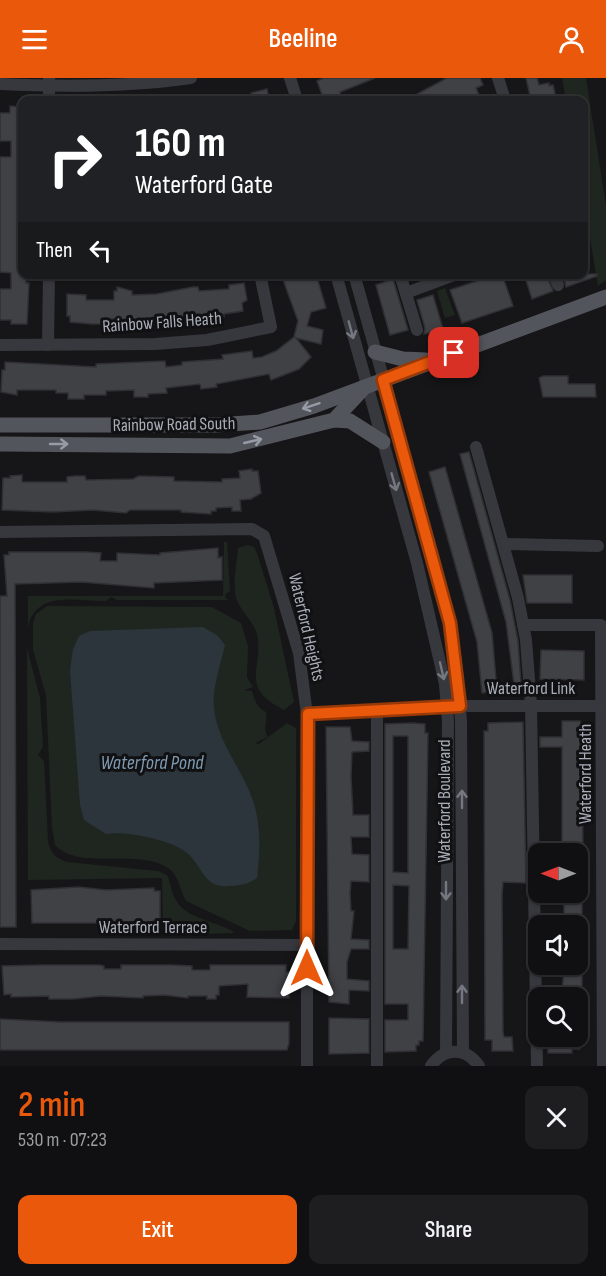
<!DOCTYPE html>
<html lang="en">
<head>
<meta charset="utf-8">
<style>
	:root { --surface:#101012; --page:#1e1e20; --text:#f1f3f6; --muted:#9c9d9f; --line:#303032; --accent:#ea580c }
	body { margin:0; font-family:"Sofia Sans Condensed",sans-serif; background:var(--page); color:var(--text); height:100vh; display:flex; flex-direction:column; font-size:22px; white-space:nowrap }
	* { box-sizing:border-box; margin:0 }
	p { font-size:20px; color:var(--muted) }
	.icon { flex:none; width:33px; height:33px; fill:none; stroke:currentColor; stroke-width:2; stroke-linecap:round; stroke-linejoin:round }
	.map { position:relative; height:988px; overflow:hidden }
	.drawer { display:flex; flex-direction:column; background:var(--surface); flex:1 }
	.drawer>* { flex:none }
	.top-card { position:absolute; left:18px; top:18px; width:570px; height:183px; border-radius:12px; box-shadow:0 2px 4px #0004,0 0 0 2px var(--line); background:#202124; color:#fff; overflow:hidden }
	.needle { width:39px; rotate:270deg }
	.buttons { position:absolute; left:528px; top:765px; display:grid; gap:12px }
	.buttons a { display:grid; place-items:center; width:60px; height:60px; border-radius:12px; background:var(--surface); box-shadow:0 2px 4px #0004,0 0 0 2px var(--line); font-size:30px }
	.pin { position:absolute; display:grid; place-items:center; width:51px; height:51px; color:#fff; margin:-26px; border-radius:12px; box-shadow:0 3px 9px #0006 }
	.me { position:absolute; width:66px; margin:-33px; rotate:0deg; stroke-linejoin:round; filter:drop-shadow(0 0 4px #0008) }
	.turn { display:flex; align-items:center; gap:21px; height:126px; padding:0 18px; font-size:27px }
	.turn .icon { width:78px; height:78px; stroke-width:2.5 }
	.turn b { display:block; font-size:42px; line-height:51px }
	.then { display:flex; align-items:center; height:57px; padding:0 18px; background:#0003; gap:12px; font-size:22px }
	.round { display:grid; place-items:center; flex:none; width:63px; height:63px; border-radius:12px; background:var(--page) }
	.overview { display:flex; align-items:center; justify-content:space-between; height:102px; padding:0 18px }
	h1 { font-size:36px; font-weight:600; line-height:45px; color:var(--accent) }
	.action { display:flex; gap:12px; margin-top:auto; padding:12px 18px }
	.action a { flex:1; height:69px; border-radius:12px; background:var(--accent); color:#fff; font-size:24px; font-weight:600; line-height:69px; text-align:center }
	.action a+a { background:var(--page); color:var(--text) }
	header { display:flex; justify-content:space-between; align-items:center; height:78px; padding:0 18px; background:var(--accent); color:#fff; font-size:27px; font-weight:600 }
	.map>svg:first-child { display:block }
</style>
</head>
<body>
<header><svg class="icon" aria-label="menu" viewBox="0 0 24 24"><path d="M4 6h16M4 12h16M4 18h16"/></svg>Beeline<svg class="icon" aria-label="person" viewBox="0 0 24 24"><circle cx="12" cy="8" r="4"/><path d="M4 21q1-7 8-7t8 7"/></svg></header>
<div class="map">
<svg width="606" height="988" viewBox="0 0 606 988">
	<rect width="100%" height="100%" fill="#161618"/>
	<!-- green -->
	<g fill="#1e261f">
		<polygon points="562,0 586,0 606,128 606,202 598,208 584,124 584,22 566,22"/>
		<polygon points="445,210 455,237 445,240 437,213"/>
		<path d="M224,464H227L230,514L226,515L225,520L229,522H117L111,519L106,523C75,523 35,512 28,550V518H223Z"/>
		<path d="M248,467L254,469L257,475L274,530L294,624L284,632C241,610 261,595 258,561C256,546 245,538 238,525C231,512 237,485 238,470Z"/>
		<path d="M47,528L212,529L241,545L248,568L247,599L253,609L244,612L252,613C255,622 256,629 266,634C268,643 262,650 268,659L255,665L259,666L287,645L296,650V843L292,852L250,853L186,823C181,814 178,799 172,793C142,767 82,795 55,767L52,749L46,617L33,572V546L36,536Z"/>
		<path d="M27,570L40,620L43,669L38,677L44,683L48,763C51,776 55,780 67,784L158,793L167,797C171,806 172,817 177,824C189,842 218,843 235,855L163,857L162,800L28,802Z"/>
	</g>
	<!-- water -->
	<path fill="#2c353c" d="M203,549L218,558L225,567C220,589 212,609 214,631C218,666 244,693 254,726C261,749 260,776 257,800C248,806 242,807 231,808C202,812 203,785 183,772C165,761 126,753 106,756L84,742L80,727L70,592L73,571L79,558L90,553Z"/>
	<!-- building -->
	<g fill="#404145" stroke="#303034" stroke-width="1.5" fill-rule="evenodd">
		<polygon points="324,0 375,0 340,14 341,18 337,21 324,22 317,3"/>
		<polygon points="447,0 480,0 483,7 476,10 479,17 467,22 406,22"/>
		<polygon points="526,0 537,0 539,7 549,5 549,8 553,7 556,20 531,22"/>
		<polygon points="267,11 269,22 253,22 251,15"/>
		<polygon points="10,28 22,29 22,196 26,196 26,205 29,205 27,246 11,246 11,242 0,242 0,211 11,211 11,195 0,194 0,79 11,79 11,63 0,63 0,35 10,35"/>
		<polygon points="281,196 316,196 326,230 311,234 307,248 323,252 321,266 296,260 311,279 299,291 271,302 269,296 216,306 217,309 201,311 200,306 166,310 167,315 148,316 148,319 134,319 134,312 106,313 106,317 84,317 84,321 68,321 68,315 56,315 56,312 17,312 17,317 1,314 2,292 5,292 5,284 96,289 96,286 165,283 166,289 182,287 182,284 223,281 222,277 252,273 253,280 262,279 276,273 294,259 298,243"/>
		<polygon points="498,196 502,196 513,228 462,245 450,212"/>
		<polygon points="524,196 546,196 553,213 532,221"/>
		<polygon points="563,196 597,196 597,198 566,209"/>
		<polygon points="393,201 408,252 390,257 376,207"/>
		<polygon points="244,205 247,222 242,225 243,233 224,236 224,239 121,245 121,241 105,241 105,246 92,246 70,244 70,238 67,238 67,216 86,217 86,222 114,222 114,213 117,213 117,209 132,213 132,217 157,216 193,209 198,209 199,213 229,211 229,207"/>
		<polygon points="433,217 443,251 424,256 425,250 417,222"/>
		<polygon points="543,298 568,298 568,306 595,306 596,319 543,319 539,300"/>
		<polygon points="469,374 510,522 518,563 521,606 514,606 506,544 460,376"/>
		<polygon points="445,389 492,555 497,613 482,615 477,564 429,394"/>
		<polygon points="252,391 252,393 258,393 261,415 251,421 240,422 241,433 232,433 232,429 216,430 216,433 211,433 211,436 181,434 181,432 130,432 126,435 93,432 53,434 2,432 3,400 11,400 10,398 22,397 22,404 67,404 67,399 75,398 85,398 86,402 133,401 139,398 174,399 174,403 222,404 222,401 240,400 239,393"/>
		<polygon points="218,470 218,480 222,479 222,502 154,505 154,510 81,504 15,506 16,849 0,849 0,518 7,518 4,477 9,477 9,474 86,474 101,475 100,483 117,483 117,475 160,477 160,475"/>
		<polygon points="523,497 572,497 572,525 527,525"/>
		<polygon points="541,572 584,573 584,602 540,601"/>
		<polygon points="562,643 580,643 582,649 583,776 564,776 562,768 562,669 540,669 540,659 562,659"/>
		<polygon points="523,644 526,805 503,804 502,817 503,954 504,959 512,959 513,973 492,973 492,962 485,962 484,653 488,653 488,645"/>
		<path d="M412,645L425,646V655H428L423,963H419V967H416V973L385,974V942H408V926H385V646ZM393,658H408V795L393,794ZM393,807L409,808L408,871H393Z"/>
		<polygon points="326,649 350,649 352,663 369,664 369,673 352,674 351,698 353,737 369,737 369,759 351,759 352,776 369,777 369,804 351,803 350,815 351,833 354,833 351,861 369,862 369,871 351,871 347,884 347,901 369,903 369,913 349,912 349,926 329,924"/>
		<polygon points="78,809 106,812 154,810 154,813 160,813 160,843 153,843 153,845 32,845 31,812"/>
		<rect x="564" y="814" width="18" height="34"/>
		<polygon points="582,886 582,920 562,920 564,887"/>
		<polygon points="40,887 99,887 104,888 104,891 121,891 121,887 172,887 192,888 192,892 210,892 210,887 286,887 286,894 289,894 289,920 247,919 248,906 219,908 219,917 216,917 216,921 207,921 207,918 188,918 188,920 164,917 143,918 143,920 101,918 73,921 49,921 49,918 11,919 11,916 4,917 2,888"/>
		<polygon points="329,940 369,941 369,975 329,976"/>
		<polygon points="0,941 60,944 289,944 289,965 287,972 0,972"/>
		<polygon points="548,958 580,958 580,971 572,971 572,975 548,975"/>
	</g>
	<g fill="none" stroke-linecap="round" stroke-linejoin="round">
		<!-- minor -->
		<g stroke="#37383d" stroke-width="12">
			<polyline points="49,0 49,22"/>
			<polyline points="290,0 297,22"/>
			<polyline points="498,0 505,22"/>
			<path d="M0,6C63,9 128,9 191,0"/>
			<polyline points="336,196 417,485 445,606 448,643 446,974"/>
			<polyline points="354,196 433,477 450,545 456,585 461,643 463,974"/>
			<polyline points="400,196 417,252"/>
			<polyline points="554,196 558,207"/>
			<polyline points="406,215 457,196"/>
			<polyline points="0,267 155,266 207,262 271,249 260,196"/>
			<polyline points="48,267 49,196"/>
			<polyline points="476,369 518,520 526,562 531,627 537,988"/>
			<polyline points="0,454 252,451 264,458 299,575 307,637 307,988"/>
			<polyline points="503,466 598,468"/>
			<polyline points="523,547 601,547 603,988"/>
			<polyline points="307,637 460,628 602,628"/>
			<polyline points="0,866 307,867"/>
			<polyline points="377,988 377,632"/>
			<path d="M431,988C444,969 466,969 479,988"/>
		</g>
		<!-- major -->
		<g stroke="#53555c" stroke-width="15">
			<polyline points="375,274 403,281 426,282"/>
			<polyline points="334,342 350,343 383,364"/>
			<polyline points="0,347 216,347 260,344 314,328 606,219"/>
			<polyline points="0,366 230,368 334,342 362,312"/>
		</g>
	</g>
	<!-- one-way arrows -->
	<defs><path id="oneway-shaft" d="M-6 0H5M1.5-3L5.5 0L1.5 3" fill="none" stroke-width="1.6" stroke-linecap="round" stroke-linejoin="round" transform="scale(1.5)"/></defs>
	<g stroke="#757881">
		<use href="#oneway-shaft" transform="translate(351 252) rotate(75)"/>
		<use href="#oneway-shaft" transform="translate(394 404) rotate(74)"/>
		<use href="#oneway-shaft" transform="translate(442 593) rotate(77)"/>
		<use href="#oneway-shaft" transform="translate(462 721) rotate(-90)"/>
		<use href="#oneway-shaft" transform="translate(446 813) rotate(90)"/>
		<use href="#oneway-shaft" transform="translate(462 916) rotate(-90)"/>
	</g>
	<g stroke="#979ba6">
		<use href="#oneway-shaft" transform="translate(311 328) rotate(162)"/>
		<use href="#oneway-shaft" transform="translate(253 363) rotate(-13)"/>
		<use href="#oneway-shaft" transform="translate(59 366)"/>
	</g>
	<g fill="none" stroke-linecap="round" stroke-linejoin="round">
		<!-- route casing -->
		<g stroke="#983908" stroke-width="15">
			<polyline id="route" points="307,890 308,636 460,628 450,545 383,302 454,275"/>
		</g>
		<!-- route -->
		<use href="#route" stroke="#ea580c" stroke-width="10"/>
	</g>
	<g text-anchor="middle" stroke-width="6" stroke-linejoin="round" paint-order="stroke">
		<!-- street labels -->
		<g font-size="18" fill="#a8adb8" stroke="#111113">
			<text transform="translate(162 244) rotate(-4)" y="6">Rainbow Falls Heath</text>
			<text transform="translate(174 346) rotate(-1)" y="6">Rainbow Road South</text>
			<text transform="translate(307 549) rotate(77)" y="6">Waterford Heights</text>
			<text x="531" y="616">Waterford Link</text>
			<text transform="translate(585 696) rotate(-90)" y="6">Waterford Heath</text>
			<text transform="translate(444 723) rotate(-90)" y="6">Waterford Boulevard</text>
			<text x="153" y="855">Waterford Terrace</text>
		</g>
		<!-- water labels -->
		<g font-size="20" font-style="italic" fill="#7f9bb3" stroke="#111113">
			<text x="152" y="691">Waterford Pond</text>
		</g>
	</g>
</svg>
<div class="buttons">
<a><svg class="needle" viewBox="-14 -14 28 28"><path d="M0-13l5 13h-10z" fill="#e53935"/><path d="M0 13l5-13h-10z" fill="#9c9d9f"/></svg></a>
<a><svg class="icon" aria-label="sound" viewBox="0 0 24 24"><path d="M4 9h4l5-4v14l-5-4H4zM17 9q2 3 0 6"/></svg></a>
<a><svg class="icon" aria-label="search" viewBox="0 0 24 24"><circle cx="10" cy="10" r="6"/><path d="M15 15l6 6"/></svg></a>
</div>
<div class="pin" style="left:454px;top:275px;background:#d93025"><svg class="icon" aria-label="arrive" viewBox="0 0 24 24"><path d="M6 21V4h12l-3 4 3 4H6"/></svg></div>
<svg class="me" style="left:307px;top:890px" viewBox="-20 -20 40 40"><path d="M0-17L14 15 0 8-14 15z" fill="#ea580c" stroke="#fff" stroke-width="4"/></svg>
<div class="top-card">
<div class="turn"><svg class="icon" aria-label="right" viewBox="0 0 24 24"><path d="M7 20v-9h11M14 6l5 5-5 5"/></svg><div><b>160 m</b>Waterford Gate</div></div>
<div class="then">Then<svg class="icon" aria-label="left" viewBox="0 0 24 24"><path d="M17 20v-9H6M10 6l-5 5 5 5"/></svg></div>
</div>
</div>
<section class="drawer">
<div class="overview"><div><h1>2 min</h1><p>530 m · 07:23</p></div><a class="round"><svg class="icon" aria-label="close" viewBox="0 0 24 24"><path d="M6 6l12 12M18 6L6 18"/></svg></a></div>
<div class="action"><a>Exit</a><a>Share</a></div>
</section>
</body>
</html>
